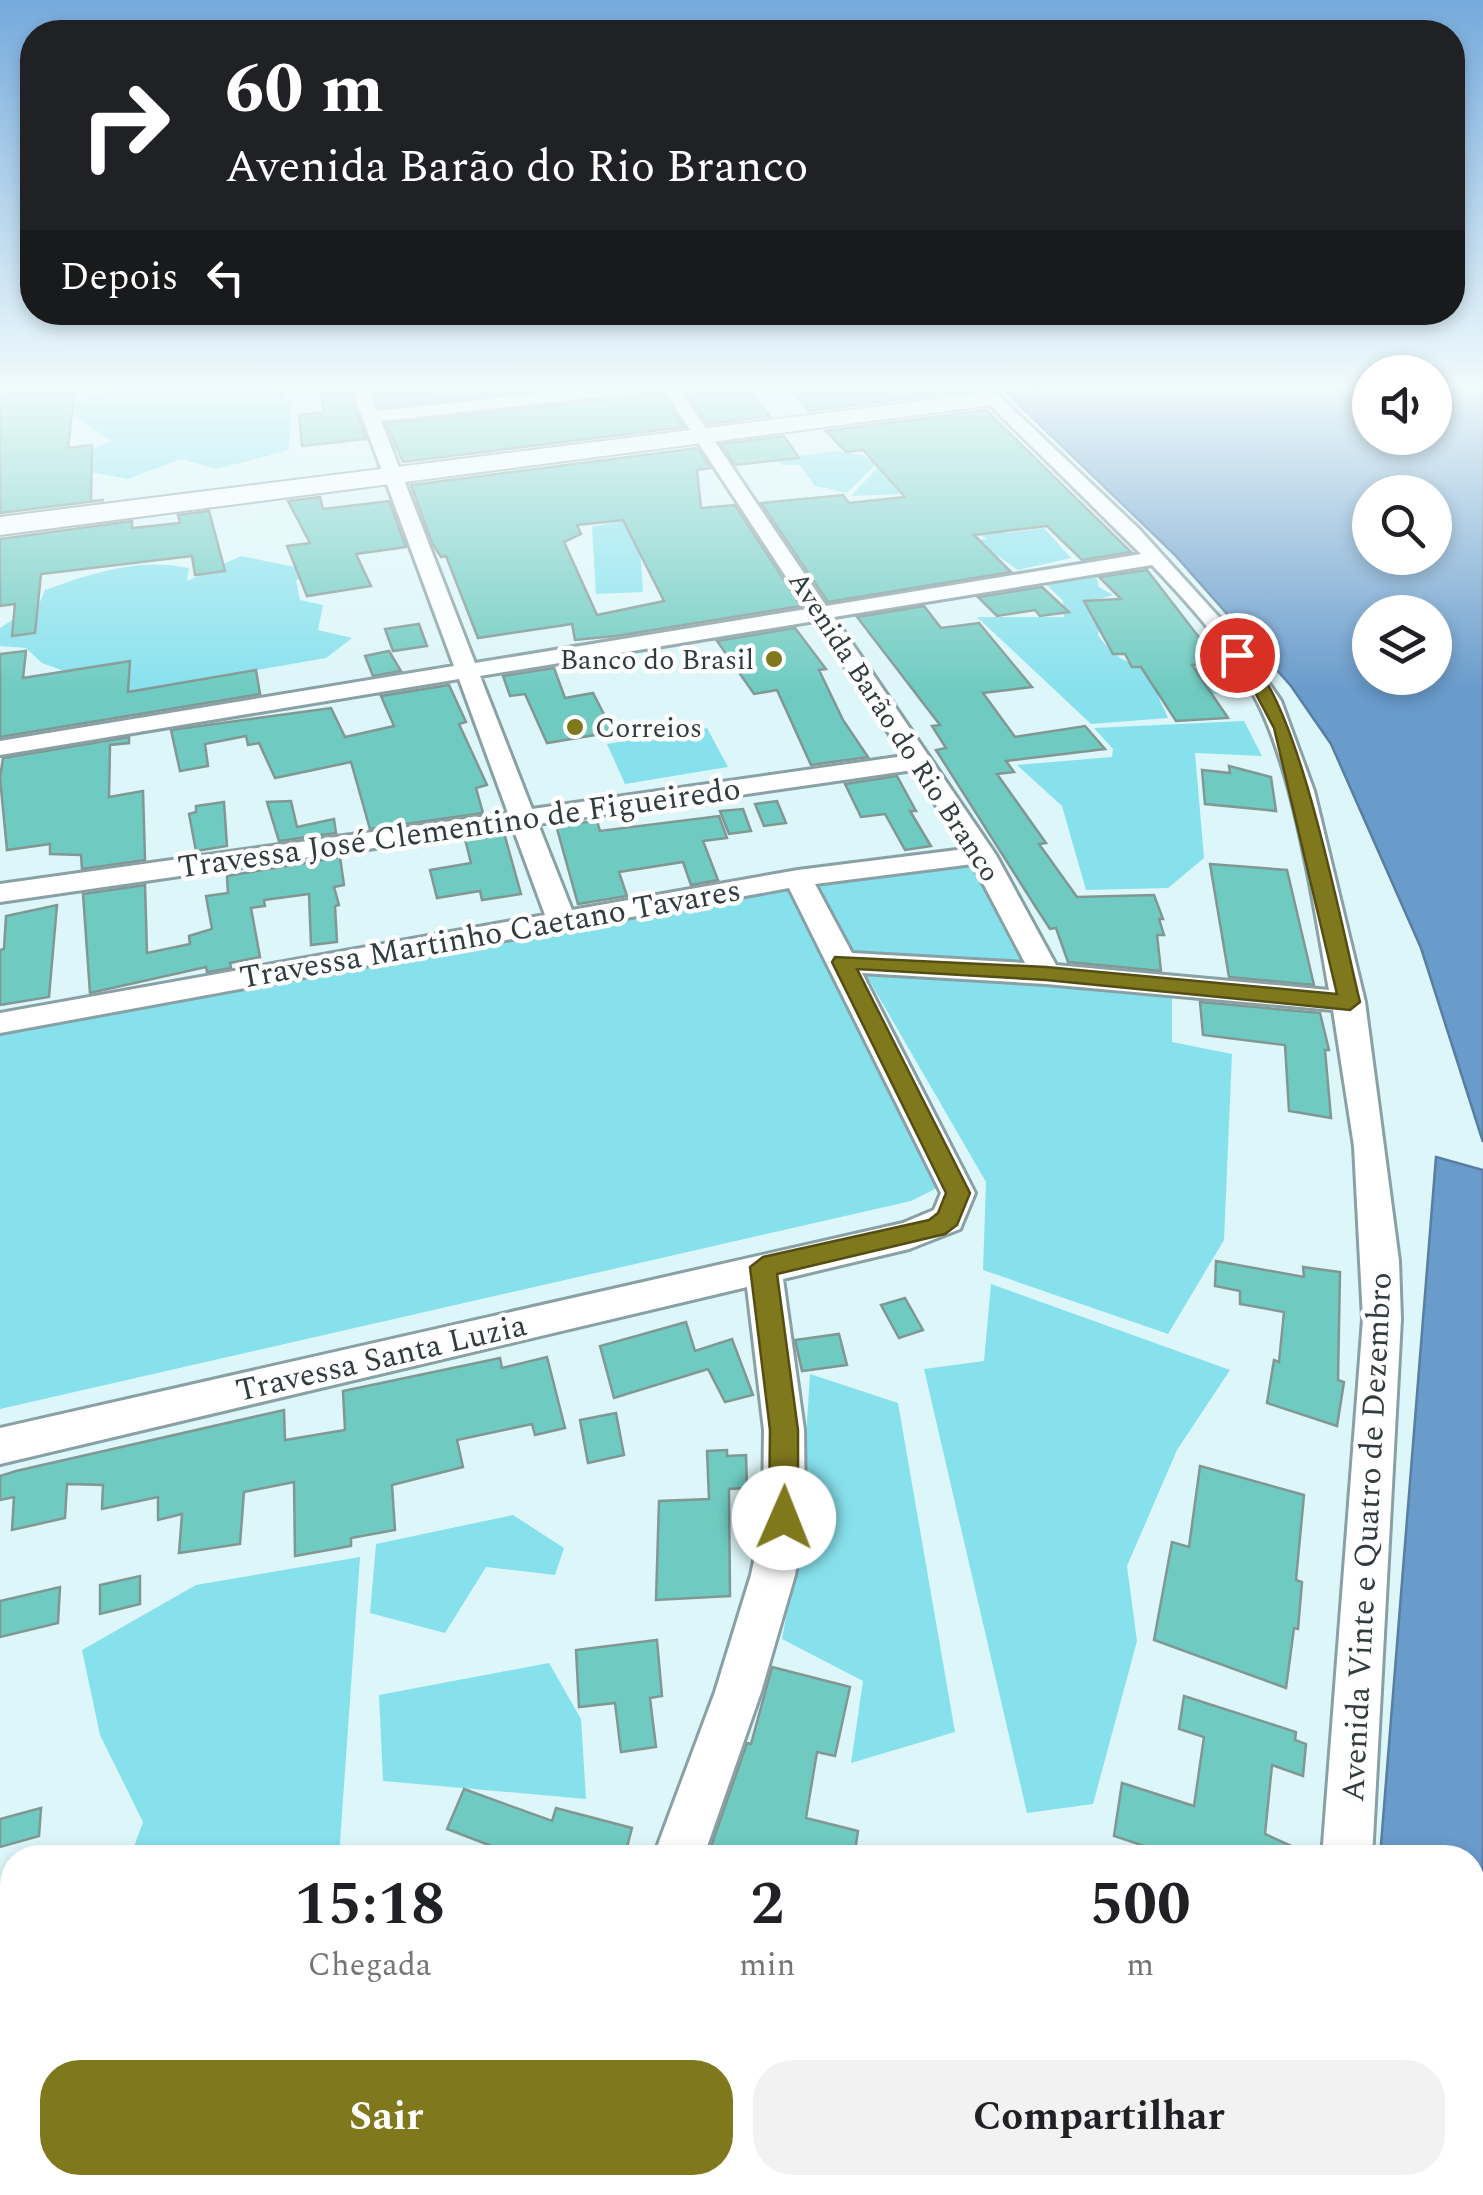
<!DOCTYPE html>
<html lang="pt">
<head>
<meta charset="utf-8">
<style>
	:root { --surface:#fff; --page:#f2f2f2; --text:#202124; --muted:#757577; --accent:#80781d }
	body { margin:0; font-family:Spectral,serif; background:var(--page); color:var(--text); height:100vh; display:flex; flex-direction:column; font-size:38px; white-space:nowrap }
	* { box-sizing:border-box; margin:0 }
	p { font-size:32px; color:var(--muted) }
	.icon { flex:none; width:55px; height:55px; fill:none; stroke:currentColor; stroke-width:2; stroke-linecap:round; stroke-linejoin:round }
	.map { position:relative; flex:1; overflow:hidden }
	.side { position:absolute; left:0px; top:1845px; width:1485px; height:350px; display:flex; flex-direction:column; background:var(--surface); border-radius:40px 40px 0 0; box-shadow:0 5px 15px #0003 }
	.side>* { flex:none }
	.top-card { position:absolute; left:20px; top:20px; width:1445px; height:305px; border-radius:40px; box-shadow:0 5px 15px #0003; background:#202124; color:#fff; overflow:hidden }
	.buttons { position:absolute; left:1352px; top:355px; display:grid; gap:20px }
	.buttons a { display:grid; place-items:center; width:100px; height:100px; border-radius:50%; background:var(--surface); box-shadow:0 5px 15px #0003; font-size:50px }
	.pin { position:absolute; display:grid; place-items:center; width:85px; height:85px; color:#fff; margin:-42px; border:5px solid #fff; border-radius:50%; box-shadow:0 2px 10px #0007 }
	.me { position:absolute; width:110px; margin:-55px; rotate:1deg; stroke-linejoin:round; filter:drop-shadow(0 0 8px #0008) }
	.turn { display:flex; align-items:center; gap:35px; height:210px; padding:0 40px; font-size:45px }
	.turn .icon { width:130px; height:130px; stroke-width:2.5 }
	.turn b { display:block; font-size:70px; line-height:85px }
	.then { display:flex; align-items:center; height:95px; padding:0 40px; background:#0003; gap:20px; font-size:38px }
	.eta { display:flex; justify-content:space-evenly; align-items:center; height:170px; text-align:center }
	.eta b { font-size:60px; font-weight:700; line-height:70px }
	.cta { display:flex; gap:20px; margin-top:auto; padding:20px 40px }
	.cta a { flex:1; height:115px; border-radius:40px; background:var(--accent); color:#fff; font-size:40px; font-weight:700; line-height:115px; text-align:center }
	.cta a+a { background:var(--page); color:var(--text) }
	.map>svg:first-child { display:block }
</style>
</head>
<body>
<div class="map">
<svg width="1483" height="2195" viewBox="0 0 1483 2195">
	<rect width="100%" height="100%" fill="#ddf6f9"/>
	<!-- green -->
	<g fill="#87e1ed">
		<polygon points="103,384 279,384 291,408 289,450 217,469 181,459 128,479 67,468 76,456 111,441 78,418 70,402 108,393"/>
		<polygon points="833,451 863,455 876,464 847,493 815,486 800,465 782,465 779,459"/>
		<polygon points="883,462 986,530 1007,533 1044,528 1071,558 1018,570 989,550 955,543 987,539 906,494 851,496"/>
		<polygon points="638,516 643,592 596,594 592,527"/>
		<path d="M241,556L315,571L296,580L300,600L323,605L318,630L352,638L326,658L125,693L42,663L26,648L0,646V628L40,602L45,590C93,573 138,557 189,568L187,581Z"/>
		<path d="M1095,572L1099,587L1113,595L1096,600L1091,611L1100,626L1098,635C1129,681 1171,668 1221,665L1235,693L1158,696L1168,718L1091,724L977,617H1064L1063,601L1047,585Z"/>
		<polygon points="1244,721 1262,756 1195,753 1204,858 1168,888 1086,890 1062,806 1017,765 1112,757 1113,749 1094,728"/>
		<polygon points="707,728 728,767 625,784 607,744"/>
		<polygon points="979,860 1039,970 847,959 806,881"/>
		<polygon points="785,885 940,1168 939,1187 911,1201 0,1409 0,1030"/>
		<polygon points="865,973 1172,994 1172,1042 1232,1054 1224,1240 1168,1334 983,1270 986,1182"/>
		<polygon points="991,1284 1230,1370 1177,1450 1127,1566 1137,1641 1093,1804 1027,1813 924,1369 984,1361"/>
		<polygon points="810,1374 898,1403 955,1732 851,1763 863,1681 782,1639 799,1548"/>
		<polygon points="513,1515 564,1548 555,1575 486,1567 445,1633 370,1613 376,1544"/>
		<polygon points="360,1557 339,1857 130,1857 143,1822 100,1735 82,1650 196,1585"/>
		<polygon points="549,1663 581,1719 586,1799 383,1781 379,1695"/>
	</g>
	<!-- water -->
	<g fill="#699bcb" stroke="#587ea1" stroke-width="2.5" fill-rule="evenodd">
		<path d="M1046,384H1370V438H1435V384H1483V1142L1421,948L1331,744L1291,686L1174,554L1007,393L1049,389ZM1435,492V558H1370V492ZM1370,612H1435V678H1370Z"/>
		<polygon points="1436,1157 1483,1170 1483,2195 1352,2195 1353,2183 1472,2182 1472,1858 1380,1857"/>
	</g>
	<!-- building -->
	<g fill="#6fcbc1" stroke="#809794" stroke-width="2.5" fill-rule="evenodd">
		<polygon points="370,384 551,384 553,388 379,407"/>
		<polygon points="695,384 746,384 770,416 708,424 684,389 697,388"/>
		<polygon points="784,384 959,384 966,391 809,411"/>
		<polygon points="347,386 366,439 302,446 299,415 324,412 320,389"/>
		<polygon points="75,388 68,448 92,445 91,501 104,500 0,513 0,402 4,392"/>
		<polygon points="662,394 684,427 403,462 386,424"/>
		<polygon points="986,410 1131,552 1082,560 1047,526 974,535 1011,572 828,602 761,503 843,495 849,503 905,497 863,450 846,452 826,431"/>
		<polygon points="784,436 799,458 735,465 721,444"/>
		<path d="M697,448L711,468L697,470L701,508L735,505L801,606L616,636L575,640L572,624L478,638L446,556L441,557L432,543L411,485ZM623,520L664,601L597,615L564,542L581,534L577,525Z"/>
		<polygon points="320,497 323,509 389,501 406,547 356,554 371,586 307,596 287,546 310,543 288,501"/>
		<polygon points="209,511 225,571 195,575 192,556 41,574 35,633 12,636 15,604 0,606 0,539 132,521 132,528 180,523 178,515"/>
		<polygon points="1147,570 1208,649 1203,650 1212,664 1192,665 1228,718 1176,721 1141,667 1132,667 1125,654 1113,654 1084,601 1121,599 1099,577"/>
		<polygon points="1042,587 1069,612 1040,616 1035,610 997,616 978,597"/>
		<polygon points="924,606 941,628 979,623 1032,687 983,693 1015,737 1085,726 1105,749 1006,761 1014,772 997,774 1046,843 1039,844 1077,897 1154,895 1163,919 1159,919 1164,935 1157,935 1161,971 1068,962 1056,928 1050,929 1037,909 936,750 946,748 932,726 940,725 857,617"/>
		<polygon points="419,624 427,646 393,651 385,629"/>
		<polygon points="795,628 826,669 819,670 843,720 868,757 811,765 777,690 754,694 717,641"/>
		<polygon points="26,651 23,678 130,661 128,692 256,670 260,694 0,737 0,654"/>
		<polygon points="389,651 401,671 373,676 365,656"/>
		<polygon points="554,668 565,698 593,693 613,732 547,743 525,694 510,696 503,676"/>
		<polygon points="449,685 466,722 459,724 487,785 476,788 483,813 370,829 351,762 275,778 259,743 248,745 246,736 205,744 208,766 180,771 171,730 331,708 345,737 394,726 381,696"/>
		<polygon points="129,737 129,743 110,745 109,797 143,791 145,860 82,869 81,855 50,854 50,844 7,850 0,778 3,758"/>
		<polygon points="1229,766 1271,777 1276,811 1205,804 1202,770 1230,773"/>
		<polygon points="897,776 916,811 910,811 931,846 905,850 885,814 861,817 845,784"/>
		<polygon points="291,801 297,827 334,819 336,833 279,841 267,802"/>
		<polygon points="777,801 786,823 764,826 755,804"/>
		<polygon points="224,802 227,846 196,851 189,814 196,812 196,806"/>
		<polygon points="743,809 751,831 729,834 720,811"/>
		<polygon points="719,816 727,838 703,841 718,880 691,885 683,862 619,872 627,896 578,904 556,825 597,821 600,831"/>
		<polygon points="504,833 521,894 482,900 480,891 437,898 430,870 471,863 465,839"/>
		<polygon points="340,857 344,885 334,887 339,905 335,906 337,942 311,945 309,894 264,900 265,906 251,908 260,957 230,963 231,968 207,972 206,967 90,993 83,894 145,885 147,953 190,944 189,936 212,929 206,896 228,893 227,876"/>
		<polygon points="1210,864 1287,870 1314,985 1229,977"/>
		<polygon points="57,905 49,997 0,1005 0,950 4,949 6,916"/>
		<polygon points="1200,1002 1320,1013 1329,1050 1325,1050 1331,1118 1289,1111 1285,1045 1203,1035"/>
		<polygon points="1216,1261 1304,1277 1303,1267 1340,1272 1338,1380 1344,1382 1337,1426 1267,1403 1274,1360 1279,1362 1284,1312 1240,1304 1240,1291 1215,1286"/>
		<polygon points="905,1298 923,1330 899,1338 881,1305"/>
		<polygon points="686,1322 695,1351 732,1339 753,1395 725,1402 708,1369 614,1398 600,1346"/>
		<polygon points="839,1334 847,1365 802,1371 795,1340"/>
		<polygon points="547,1357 565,1428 535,1435 532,1424 457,1440 463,1467 392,1485 395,1530 351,1538 351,1546 295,1556 294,1482 244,1492 240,1544 179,1553 182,1514 158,1520 158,1497 102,1509 103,1485 67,1484 65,1518 12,1530 14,1497 0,1500 0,1476 16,1471 284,1410 285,1440 345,1430 343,1391 500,1358 502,1368"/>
		<polygon points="616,1413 624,1455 588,1463 580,1420"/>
		<polygon points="727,1450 727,1456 746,1455 747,1488 729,1489 730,1596 656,1600 659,1501 709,1499 707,1451"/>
		<polygon points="1200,1466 1304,1495 1296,1580 1302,1582 1298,1629 1294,1628 1286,1688 1154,1640 1172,1542 1189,1547"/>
		<polygon points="140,1576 140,1604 100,1614 100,1585"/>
		<polygon points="60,1587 58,1623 0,1637 0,1601"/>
		<polygon points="657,1640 662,1696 650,1698 656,1747 621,1752 615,1703 579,1707 576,1650"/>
		<polygon points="772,1667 850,1687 835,1756 817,1752 806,1818 858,1831 854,1858 707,1858 747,1743 751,1744"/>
		<polygon points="1184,1696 1296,1732 1295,1740 1306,1744 1303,1776 1272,1765 1265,1834 1318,1858 1180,1858 1114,1836 1122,1783 1194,1806 1204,1737 1179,1729"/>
		<polygon points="464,1789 552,1821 556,1808 632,1828 624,1858 523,1858 447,1829"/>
		<polygon points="41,1808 39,1836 0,1847 0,1819"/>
	</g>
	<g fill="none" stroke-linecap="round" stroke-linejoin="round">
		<!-- street casing -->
		<g stroke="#89a0a4" stroke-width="6">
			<g id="street">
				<path d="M350,384H366L377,411L629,384H676L826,606L1141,554L984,399L998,395L1139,529L1237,637L1281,701L1314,791L1365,1002L1399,1261L1401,1319L1372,1858H1322L1363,1319L1354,1146L1333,1010L1046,984L862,973L975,1193L960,1229L909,1249L783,1279L804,1430L805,1518L795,1575L761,1692L703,1858H653L715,1692L751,1575L763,1518L764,1430L747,1287L0,1464V1428L903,1223L934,1210L941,1193L789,888L0,1033V1013L545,915L513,828L0,902V884L508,813L459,679L0,755V741L454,666ZM664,390L807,609L475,663L381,421ZM1152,565C1191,606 1234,654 1259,705C1296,781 1314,906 1329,990L1056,965L996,855L834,617ZM815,621L904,756L532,809L480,676ZM913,770L965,849L798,870L572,910L538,824ZM973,864L1025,963L852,953L815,884Z"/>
				<polygon points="503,2182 559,2182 554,2195 498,2195"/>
				<polygon points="1297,2182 1353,2182 1352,2195 1296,2195"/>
			</g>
		</g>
		<!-- secondary casing -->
		<g stroke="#89a0a4" stroke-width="4">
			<polygon id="secondary" points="992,392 1004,399 1001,404 0,535 0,517"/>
		</g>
		<!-- street -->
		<use href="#street" fill="#fff" fill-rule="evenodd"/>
		<!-- secondary -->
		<use href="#secondary" fill="#fff" fill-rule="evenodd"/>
	</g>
	<!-- sky -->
	<linearGradient id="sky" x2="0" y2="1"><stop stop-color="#75aadc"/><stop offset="0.56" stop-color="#f0fbfc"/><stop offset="1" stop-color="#f0fbfc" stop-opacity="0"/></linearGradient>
	<rect width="1483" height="691" fill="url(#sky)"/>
	<!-- route -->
	<path fill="#80781d" stroke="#534e13" stroke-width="2.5" d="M1237,650C1296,675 1343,936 1360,1002L1350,1010L1046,980L857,969L970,1193L957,1225L945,1234L777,1274L798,1430V1518L794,1527L784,1531L773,1527L769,1518L770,1430L750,1267L763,1257L929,1220L938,1213L946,1193L832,962L835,957L1046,967L1337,994L1274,728L1249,681L1229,655Z"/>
	<!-- markers -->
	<g fill="#80781d" stroke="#fefefe" stroke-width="4">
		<circle cx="774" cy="659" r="10"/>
		<circle cx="575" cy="727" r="10"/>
	</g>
	<g text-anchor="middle" stroke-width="9" stroke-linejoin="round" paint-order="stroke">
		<!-- far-poi labels -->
		<g font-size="28" fill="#323c3e" stroke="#fefefe" text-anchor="end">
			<text x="754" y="669">Banco do Brasil</text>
			<text x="595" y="737" text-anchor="start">Correios</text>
		</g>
		<!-- far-street labels -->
		<g font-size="28" fill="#323c3e" stroke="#fefefe">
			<text transform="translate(895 726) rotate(57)" y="10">Avenida Barão do Rio Branco</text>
		</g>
		<!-- street labels -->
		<g font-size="32" fill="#323c3e" stroke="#fefefe">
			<text transform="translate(459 827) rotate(-8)" y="11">Travessa José Clementino de Figueiredo</text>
			<text transform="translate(490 933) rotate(-10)" y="11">Travessa Martinho Caetano Tavares</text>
			<text transform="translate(381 1357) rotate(-13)" y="11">Travessa Santa Luzia</text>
			<text transform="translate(1366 1537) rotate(-87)" y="11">Avenida Vinte e Quatro de Dezembro</text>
		</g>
	</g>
</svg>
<div class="buttons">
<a><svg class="icon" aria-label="sound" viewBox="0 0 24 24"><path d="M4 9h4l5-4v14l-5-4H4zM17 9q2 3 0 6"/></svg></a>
<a><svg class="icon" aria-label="search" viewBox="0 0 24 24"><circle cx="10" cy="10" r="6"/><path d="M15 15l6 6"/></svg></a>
<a><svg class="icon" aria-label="layers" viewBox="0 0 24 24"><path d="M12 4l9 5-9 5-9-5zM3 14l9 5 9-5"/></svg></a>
</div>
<div class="pin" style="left:1237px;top:655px;background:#d93025"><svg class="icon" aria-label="arrive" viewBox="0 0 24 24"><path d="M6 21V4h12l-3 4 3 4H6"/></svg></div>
<svg class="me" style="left:784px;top:1518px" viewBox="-20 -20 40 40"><circle r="19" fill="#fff"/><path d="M0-13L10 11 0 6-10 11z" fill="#80781d"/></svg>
<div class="top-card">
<div class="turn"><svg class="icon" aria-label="right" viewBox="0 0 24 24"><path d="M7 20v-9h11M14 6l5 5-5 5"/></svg><div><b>60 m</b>Avenida Barão do Rio Branco</div></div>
<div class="then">Depois<svg class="icon" aria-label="left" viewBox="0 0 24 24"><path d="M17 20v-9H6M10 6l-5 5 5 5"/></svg></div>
</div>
<section class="side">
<div class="eta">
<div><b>15:18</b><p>Chegada</p></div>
<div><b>2</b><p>min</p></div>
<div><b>500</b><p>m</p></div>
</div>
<div class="cta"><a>Sair</a><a>Compartilhar</a></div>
</section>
</div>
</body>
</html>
